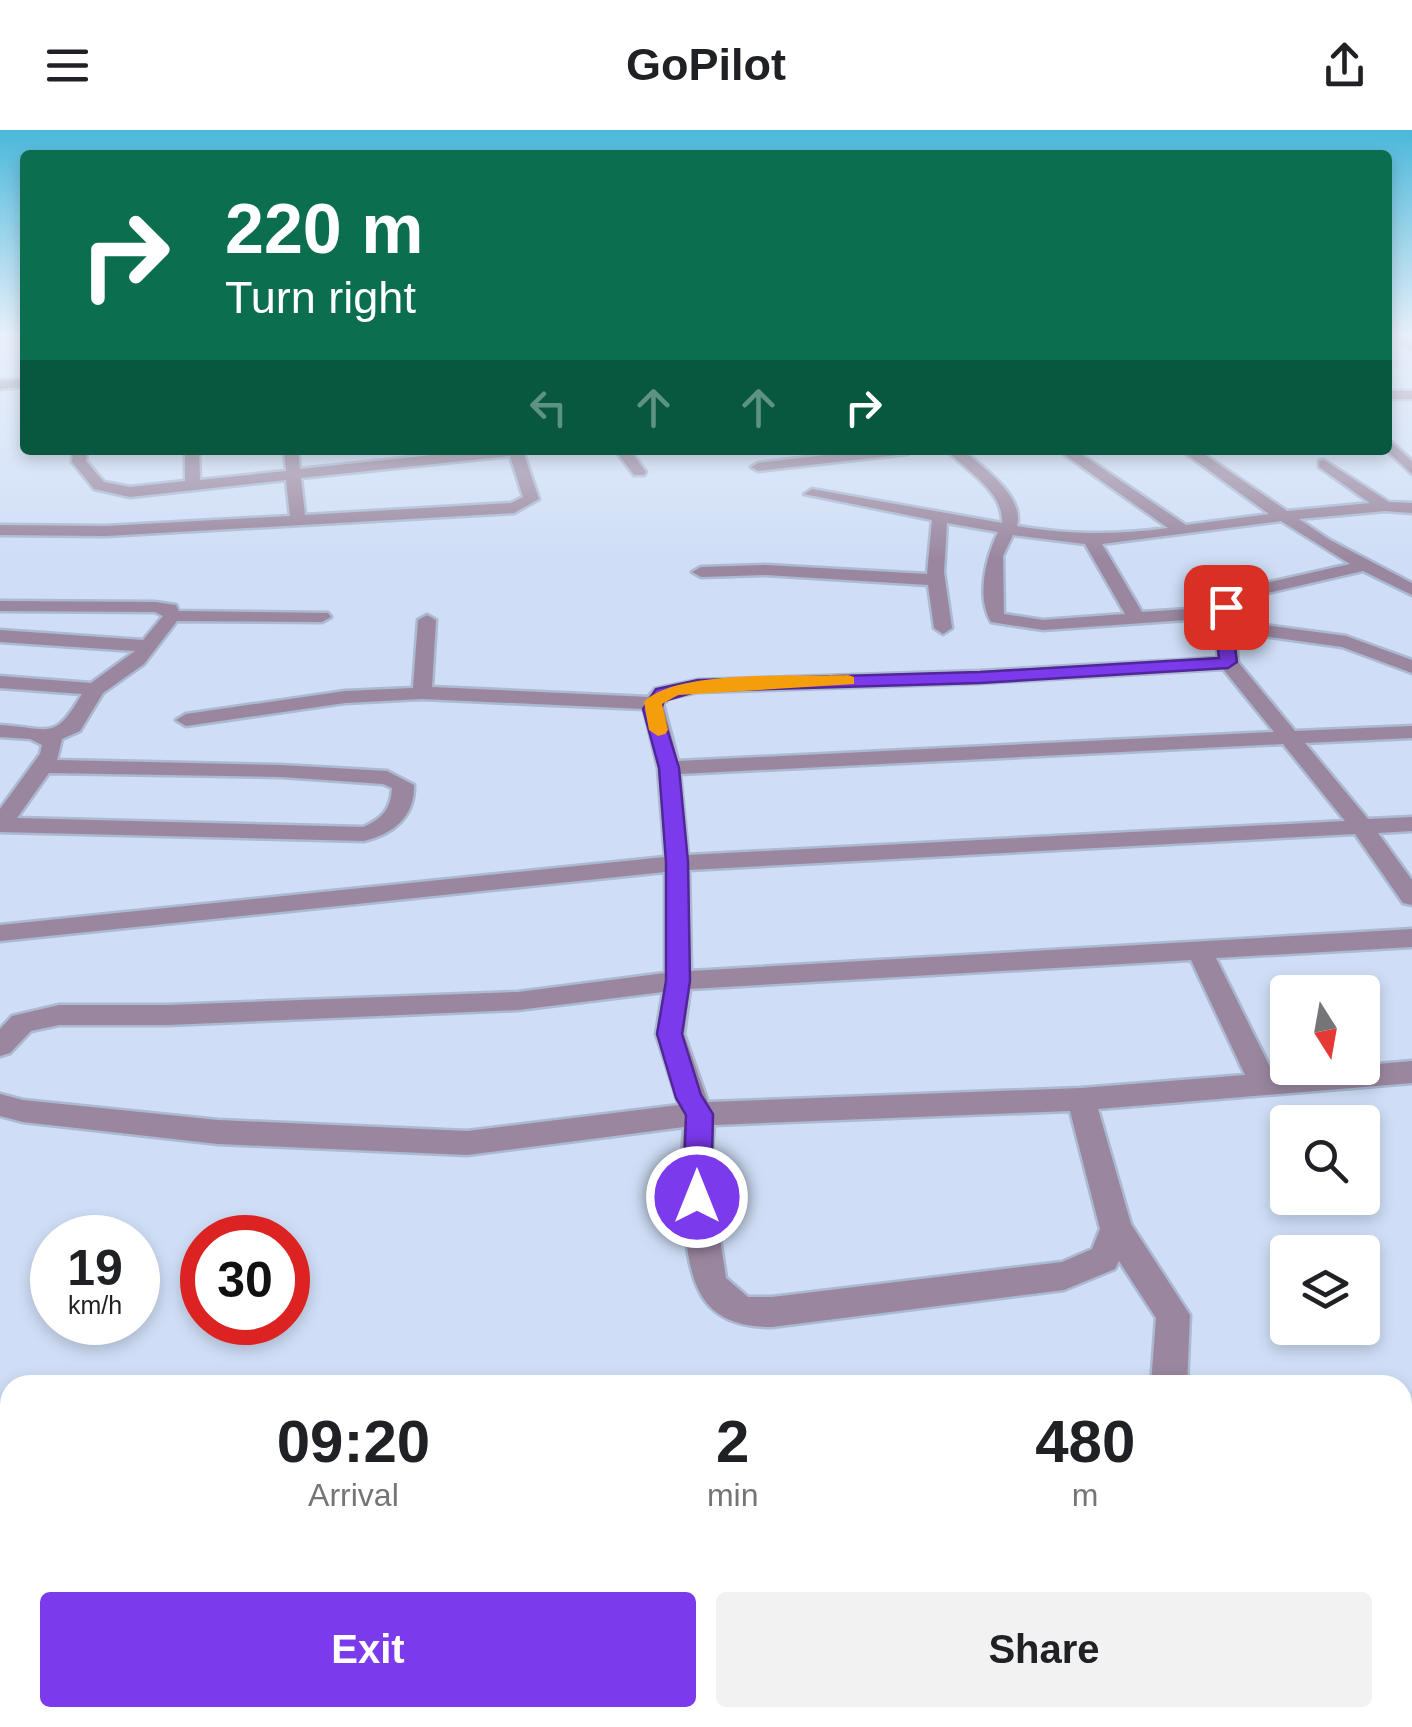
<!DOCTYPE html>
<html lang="en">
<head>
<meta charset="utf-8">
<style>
	:root { --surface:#fff; --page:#f2f2f2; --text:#202124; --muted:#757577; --accent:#7c3aed }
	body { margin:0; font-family:Arial,sans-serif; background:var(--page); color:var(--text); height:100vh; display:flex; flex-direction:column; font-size:38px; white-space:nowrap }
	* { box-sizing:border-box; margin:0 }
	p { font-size:32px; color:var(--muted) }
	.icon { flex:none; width:55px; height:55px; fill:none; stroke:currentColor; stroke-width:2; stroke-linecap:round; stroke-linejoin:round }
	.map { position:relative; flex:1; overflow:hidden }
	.sheet { position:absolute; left:0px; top:1245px; width:1412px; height:352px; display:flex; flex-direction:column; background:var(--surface); border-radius:30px 30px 0 0; box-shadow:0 5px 15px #0003 }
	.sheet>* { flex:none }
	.top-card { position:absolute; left:20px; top:20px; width:1372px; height:305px; border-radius:10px; box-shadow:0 5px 15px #0003; background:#0b6e4f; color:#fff; overflow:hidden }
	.needle { width:65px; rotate:169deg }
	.buttons { position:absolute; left:1270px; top:845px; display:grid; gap:20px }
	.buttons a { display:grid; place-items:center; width:110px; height:110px; border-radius:10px; background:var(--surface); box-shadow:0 5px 15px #0003; font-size:50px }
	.speed { position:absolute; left:30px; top:1085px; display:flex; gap:20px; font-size:50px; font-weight:700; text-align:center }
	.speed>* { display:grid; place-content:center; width:130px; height:130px; border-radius:50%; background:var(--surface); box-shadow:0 5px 15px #0003; line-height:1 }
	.speed small { font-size:25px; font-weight:400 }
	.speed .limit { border:15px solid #d22; background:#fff; color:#111 }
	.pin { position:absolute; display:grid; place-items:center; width:85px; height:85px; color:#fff; margin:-42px; border-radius:20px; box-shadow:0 5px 15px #0006 }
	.me { position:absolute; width:110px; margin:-55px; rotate:0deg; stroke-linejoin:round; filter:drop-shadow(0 0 8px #0008) }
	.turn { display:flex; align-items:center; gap:35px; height:210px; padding:0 40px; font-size:45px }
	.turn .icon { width:130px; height:130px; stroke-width:2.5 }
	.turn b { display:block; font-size:70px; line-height:85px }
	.lanes { display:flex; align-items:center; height:95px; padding:0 40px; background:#0003; justify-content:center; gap:50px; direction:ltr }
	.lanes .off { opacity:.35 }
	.eta { display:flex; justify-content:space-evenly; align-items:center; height:170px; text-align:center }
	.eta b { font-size:60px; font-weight:700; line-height:70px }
	.cta { display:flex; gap:20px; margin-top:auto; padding:20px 40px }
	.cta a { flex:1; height:115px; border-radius:10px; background:var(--accent); color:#fff; font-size:40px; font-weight:700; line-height:115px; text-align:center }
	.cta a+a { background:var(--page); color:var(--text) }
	header { display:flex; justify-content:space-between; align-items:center; height:130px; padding:0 40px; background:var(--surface); font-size:45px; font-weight:700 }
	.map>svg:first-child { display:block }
</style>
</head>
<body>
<header><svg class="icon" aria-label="menu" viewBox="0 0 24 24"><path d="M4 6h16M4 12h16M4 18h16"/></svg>GoPilot<svg class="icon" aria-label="share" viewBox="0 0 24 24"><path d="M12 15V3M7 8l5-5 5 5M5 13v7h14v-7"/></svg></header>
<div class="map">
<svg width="1412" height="1597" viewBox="0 0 1412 1597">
	<rect width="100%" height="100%" fill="#cfdef6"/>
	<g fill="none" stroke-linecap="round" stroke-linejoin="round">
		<!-- minor casing -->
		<g stroke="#abb9d1" stroke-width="5">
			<g id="minor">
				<polygon points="0,206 18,206 0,211"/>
				<polygon points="1394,206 1412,210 1412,220"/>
				<polygon points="25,249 25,257 0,259 0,251"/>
				<rect x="1388" y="261" width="24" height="8"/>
				<polygon points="1388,309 1412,331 1412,344 1386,320"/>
				<path d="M73,320H87L86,331L104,352L130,357L185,351V320H199L200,350L286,341L284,320H298L300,339L481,320H529L524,324L539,369L514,383L106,406L0,405V395L106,396L290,386L286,350L130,367L94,359L72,332ZM510,326L523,367L511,373L305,385L301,348Z"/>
				<polygon points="615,320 630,320 646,342 644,345 634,345"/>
				<polygon points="869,320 914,320 907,324 758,341 751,337 758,333"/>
				<path d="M947,320H963C982,337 1025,366 1017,396C1069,405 1115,405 1168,398L1058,320H1075L1186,395L1269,384L1181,320H1198L1287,381L1370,373L1319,337V331L1324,330L1389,372L1412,373V383L1385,381L1299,389L1330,410L1412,453V465L1363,441L1242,469L1233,482L1234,491L1346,506L1412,530V543L1342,517L1235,502L1238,532L1295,601L1412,596V608L1305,613L1368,689L1412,687V701L1378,703L1412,750V775L1403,773L1355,704L689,740L691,841L1412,799V817L1216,828L1273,943L1412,931V953L1098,979L1131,1094L1190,1185L1187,1255H1151L1156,1188L1119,1131L1115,1139L1064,1160L772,1197C704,1197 691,1160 685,1100C682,1065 681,1033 684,997L467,1025L218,1014L23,992L0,986V964L23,970L218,990L467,1001L679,975L656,904L663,862L518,880L168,895H59L31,901L10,923L0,926V899L12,886L59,875H168L518,862L665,843V742L0,811V795L665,727L658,638L644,579L422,569L345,573L186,596L176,590L186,584L345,561L413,558L418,490L427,485L436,490L432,557L648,567L655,559L698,550L980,541L1218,528L1215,488L1043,500L991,492C976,467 986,427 998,402L947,393L944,442L952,498L943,504L934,498L928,455L766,445L701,447L692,442L701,437L766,435L927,444L932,390L804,364L812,359L1002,393C1004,361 966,341 947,320ZM1281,391L1350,434L1230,461L1218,477L1142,482L1102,414ZM1013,405L1085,414L1125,484L1043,490L1004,484L1003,426ZM1223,539L1274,602L678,631L663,574L669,568L698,562L980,553ZM1283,614L1345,691L688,725L680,644ZM1191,830L1245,945L1081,958L708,972L684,904L690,859ZM1070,981L1100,1099L1092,1119L1062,1132L772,1167H748L726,1148L710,1042L714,995Z"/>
				<path d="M0,471L155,472L176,475L179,481L328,483L331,487L322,492L177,491L144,534L103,563L80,601L62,609L57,630L281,635L387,641L414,655C415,687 393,704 364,711L0,702V679L40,624L42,615L30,609L0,607V595C51,598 54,612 82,564L0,558V546L91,553L135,521L0,512V500L143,510L163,486L155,482L0,481ZM49,643L281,647L383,654L392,658C391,679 382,689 363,697L17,688Z"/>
				<polygon points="1221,1588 1263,1588 1265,1597 1223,1597"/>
			</g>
		</g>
		<!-- minor -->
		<use href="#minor" fill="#9a879f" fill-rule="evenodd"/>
	</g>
	<!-- sky -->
	<linearGradient id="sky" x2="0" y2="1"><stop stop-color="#4bb8da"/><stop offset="0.48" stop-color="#e9f0fb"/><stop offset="1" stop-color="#e9f0fb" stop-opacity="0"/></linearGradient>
	<rect width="1412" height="430" fill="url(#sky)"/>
	<!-- route -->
	<polygon fill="#7c3aed" stroke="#51269a" stroke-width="2.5" points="1226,472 1235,477 1232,495 1237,532 1228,538 980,553 698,561 664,571 661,579 679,638 688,732 690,851 682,904 701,965 713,984 711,1067 707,1075 697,1079 687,1075 683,1067 686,985 676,968 657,904 666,851 666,732 659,638 643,579 656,559 698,550 980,542 1219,528 1215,495 1218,477"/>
	<!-- slow -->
	<path fill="#f59e0b" d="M848,545L854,547V554L678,565L662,574L668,600L665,604L658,606L649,600L644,572C676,539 799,547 848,545Z"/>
</svg>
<div class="buttons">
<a><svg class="needle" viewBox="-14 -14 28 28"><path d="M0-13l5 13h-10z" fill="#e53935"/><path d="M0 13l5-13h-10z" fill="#757577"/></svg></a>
<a><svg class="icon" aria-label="search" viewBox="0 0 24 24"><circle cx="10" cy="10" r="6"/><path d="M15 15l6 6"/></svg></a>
<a><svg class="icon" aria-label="layers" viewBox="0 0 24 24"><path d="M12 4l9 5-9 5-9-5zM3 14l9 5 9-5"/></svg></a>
</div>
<div class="speed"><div>19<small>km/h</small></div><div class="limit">30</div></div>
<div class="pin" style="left:1226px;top:477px;background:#d93025"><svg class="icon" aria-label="arrive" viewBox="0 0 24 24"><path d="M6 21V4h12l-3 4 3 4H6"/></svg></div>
<svg class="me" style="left:697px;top:1067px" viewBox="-20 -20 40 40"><circle r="17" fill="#7c3aed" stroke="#fff" stroke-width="3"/><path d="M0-11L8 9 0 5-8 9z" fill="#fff"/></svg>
<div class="top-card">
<div class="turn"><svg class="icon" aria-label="right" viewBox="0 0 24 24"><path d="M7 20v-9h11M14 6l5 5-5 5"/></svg><div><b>220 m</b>Turn right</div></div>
<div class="lanes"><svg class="icon off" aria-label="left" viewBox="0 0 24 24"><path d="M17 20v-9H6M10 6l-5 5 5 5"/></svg><svg class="icon off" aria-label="ahead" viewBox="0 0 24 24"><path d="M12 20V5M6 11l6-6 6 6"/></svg><svg class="icon off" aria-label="ahead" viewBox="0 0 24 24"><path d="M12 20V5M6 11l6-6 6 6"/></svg><svg class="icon" aria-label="right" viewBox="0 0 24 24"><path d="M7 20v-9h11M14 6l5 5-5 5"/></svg></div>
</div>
<section class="sheet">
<div class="eta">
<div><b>09:20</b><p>Arrival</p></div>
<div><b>2</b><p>min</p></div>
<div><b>480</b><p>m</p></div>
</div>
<div class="cta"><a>Exit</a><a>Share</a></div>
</section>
</div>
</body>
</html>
